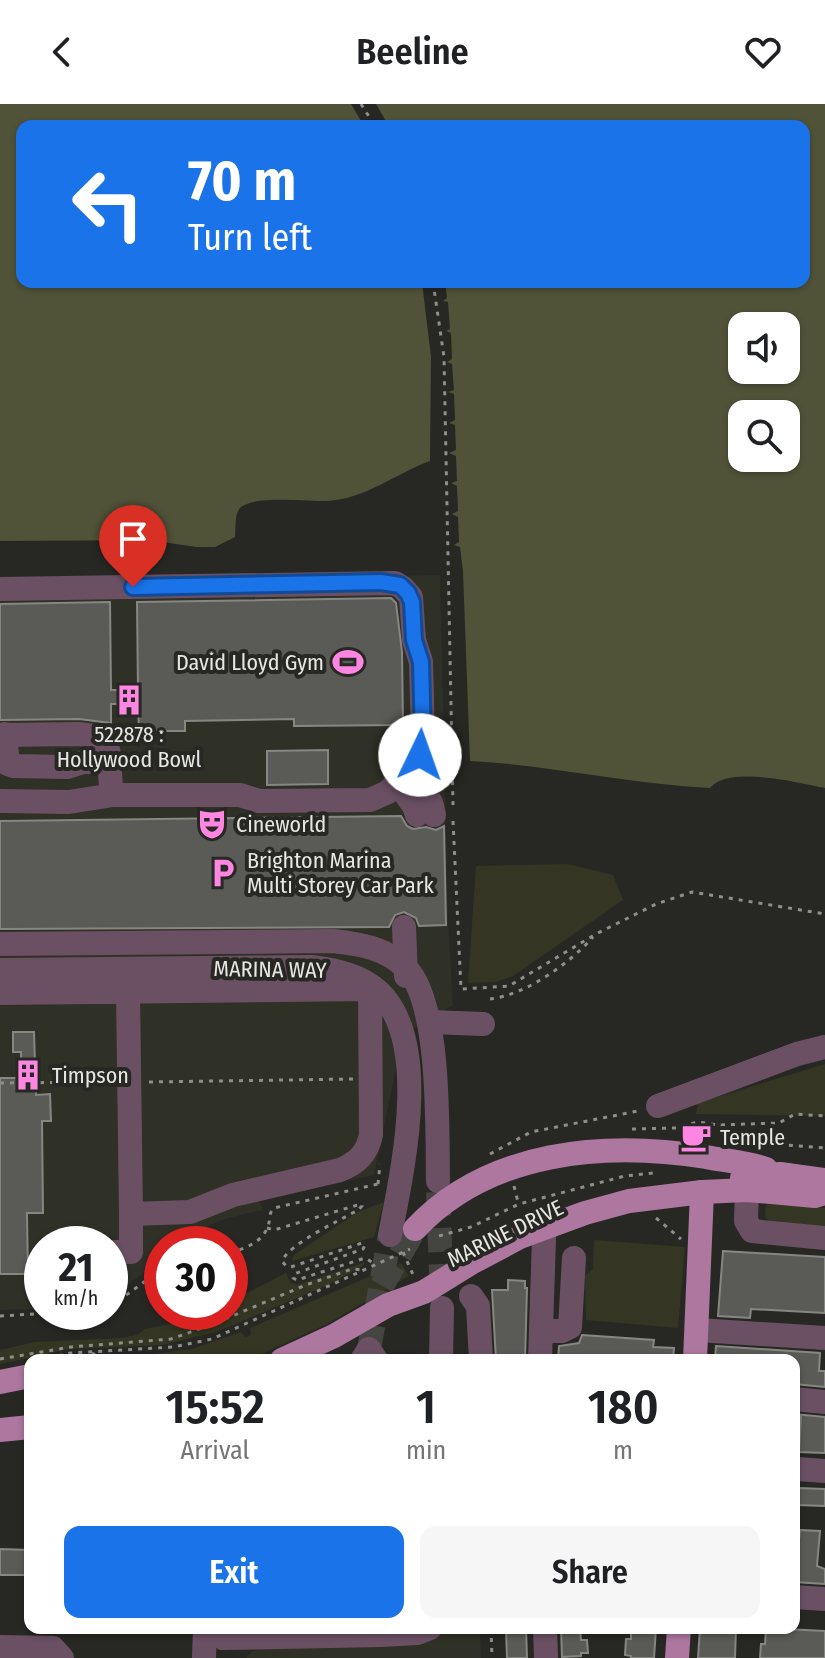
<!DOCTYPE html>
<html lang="en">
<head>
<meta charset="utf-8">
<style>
	:root { --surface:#fff; --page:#f6f6f6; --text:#202124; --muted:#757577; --accent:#1a73e8 }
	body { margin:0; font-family:"Fira Sans Condensed",sans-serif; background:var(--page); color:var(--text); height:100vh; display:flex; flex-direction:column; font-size:30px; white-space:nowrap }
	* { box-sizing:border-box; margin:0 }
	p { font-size:26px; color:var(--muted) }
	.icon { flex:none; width:44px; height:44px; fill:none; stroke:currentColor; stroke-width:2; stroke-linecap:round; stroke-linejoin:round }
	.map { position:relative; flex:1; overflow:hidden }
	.details { position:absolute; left:24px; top:1250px; width:776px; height:280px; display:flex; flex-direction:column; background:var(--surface); border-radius:16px; box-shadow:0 2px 6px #0004 }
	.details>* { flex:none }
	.banner { position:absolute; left:16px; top:16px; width:794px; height:168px; border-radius:16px; box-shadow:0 2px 6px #0004; background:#1a73e8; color:#fff; overflow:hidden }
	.fabs { position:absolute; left:728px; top:208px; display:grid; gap:16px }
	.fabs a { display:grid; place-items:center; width:72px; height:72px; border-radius:16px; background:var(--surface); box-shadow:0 2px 6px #0004; font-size:40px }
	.speed { position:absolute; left:24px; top:1122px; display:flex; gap:16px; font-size:40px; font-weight:700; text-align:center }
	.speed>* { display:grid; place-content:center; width:104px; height:104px; border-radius:50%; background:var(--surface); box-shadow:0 2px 6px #0004; line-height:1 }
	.speed small { font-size:20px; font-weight:400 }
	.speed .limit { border:12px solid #d22; background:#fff; color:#111 }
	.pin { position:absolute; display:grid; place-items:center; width:68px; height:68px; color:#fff; margin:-82px -34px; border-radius:50% 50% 50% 0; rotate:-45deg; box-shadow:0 0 8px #0007 }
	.pin .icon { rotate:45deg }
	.me { position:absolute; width:88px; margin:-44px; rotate:3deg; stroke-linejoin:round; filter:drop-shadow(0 0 6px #0008) }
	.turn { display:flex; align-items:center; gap:28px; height:168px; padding:0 40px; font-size:36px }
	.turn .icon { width:104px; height:104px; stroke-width:2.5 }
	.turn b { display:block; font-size:56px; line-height:68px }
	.eta { display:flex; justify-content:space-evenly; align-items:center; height:136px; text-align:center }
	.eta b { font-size:48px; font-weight:600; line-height:56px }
	.button { display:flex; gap:16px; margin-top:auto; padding:16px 40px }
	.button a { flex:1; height:92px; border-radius:16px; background:var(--accent); color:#fff; font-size:32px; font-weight:600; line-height:92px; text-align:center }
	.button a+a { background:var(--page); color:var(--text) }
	header { display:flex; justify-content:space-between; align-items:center; height:104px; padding:0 40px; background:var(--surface); font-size:36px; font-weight:600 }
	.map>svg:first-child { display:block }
</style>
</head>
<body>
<header><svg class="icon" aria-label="back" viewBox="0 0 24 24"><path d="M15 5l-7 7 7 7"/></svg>Beeline<svg class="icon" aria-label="heart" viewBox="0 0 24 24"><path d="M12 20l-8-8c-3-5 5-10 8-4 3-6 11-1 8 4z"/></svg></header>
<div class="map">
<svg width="825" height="1554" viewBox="0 0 825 1554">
	<rect width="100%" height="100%" fill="#272824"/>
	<!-- built -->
	<g fill="#2f3026">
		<polygon points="440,471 448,817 453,901 403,931 374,1071 260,1097 262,1106 221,1116 201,1126 182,1140 162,1140 162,1155 117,1189 110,1190 110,1140 42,1140 42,1205 0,1206 0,478"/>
		<polygon points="265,1524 480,1524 481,1554 246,1554 252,1547 263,1545"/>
	</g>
	<!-- green -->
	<g fill="#343623">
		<polygon points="567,760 613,771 623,796 513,872 496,878 468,879 476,762"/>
		<polygon points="825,960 825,1012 696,1010 698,999"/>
		<polygon points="384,1098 374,1133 292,1157 294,1151 358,1108"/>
		<polygon points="766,1100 825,1104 825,1125 773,1120 765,1113"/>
		<polygon points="594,1136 685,1143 678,1224 586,1216 585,1172 593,1165"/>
		<polygon points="365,1158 363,1162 328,1181 216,1228 162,1241 69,1245 0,1260 0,1246 35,1238 122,1234 137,1231 145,1225 181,1218 206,1208 230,1208 230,1198 286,1169 290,1178 297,1181"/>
		<polygon points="401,1159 409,1172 327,1220 257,1252 246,1256 141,1256 146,1251 192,1245 241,1228 245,1233 251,1231 250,1224"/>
	</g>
	<!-- water -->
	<g fill="#505338" fill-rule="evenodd">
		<path d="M0,0H351L364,22H22V178H422L431,253L430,357C395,370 365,395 327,397C307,398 256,391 241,403C234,409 236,425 235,433L215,443H197L148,436L0,437Z"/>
		<path d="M376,0H825V684C799,679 729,661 710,684C629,680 550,661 470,657L463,467L460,443L454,441L459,438L458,413L452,410L458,407L457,382L451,379L457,377L456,352L449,349L456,346L455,321L449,319L455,316L454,290L448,288L454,286L452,260L447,258L452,255L451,229L446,227L450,225L448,198L443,197L447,194L445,178H804V22H385L387,19ZM742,222H786V266H742ZM742,310H786V354H742Z"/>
	</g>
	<!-- building -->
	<g fill="#5a5b56" stroke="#868782" stroke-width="2">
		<polygon points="391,494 396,499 402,548 403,621 294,622 294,615 185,617 185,627 139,627 138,600 111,600 111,619 79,615 0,616 0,500 110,498 111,586 138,586 137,498"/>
		<polygon points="328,646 328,680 267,681 267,647"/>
		<polygon points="401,712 407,722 413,725 426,723 436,726 444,722 446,821 419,822 416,814 404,808 395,811 389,823 0,825 0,717"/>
		<polygon points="13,928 34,928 36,991 50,990 51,1017 42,1017 43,1109 27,1109 28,1170 0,1170 0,974 21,974 21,948 13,948"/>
		<polygon points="723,1147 825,1153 825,1209 751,1205 750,1214 718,1212"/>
		<polygon points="508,1176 525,1177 525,1184 527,1184 525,1256 496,1256 492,1186 508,1186"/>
		<polygon points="582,1231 654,1236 653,1243 674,1244 673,1256 558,1256 559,1242 579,1239"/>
		<polygon points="716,1242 820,1249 819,1267 825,1267 825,1283 794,1280 794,1256 715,1256"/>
		<polygon points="794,1310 825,1313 825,1349 799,1348 801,1313"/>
		<polygon points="798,1384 825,1385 825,1402 797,1401"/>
		<polygon points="800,1426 820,1427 817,1462 825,1465 825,1480 795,1478"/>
		<polygon points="0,1445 30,1446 30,1471 0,1471"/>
		<polygon points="511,1524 526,1524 527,1554 507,1554 506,1526"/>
		<polygon points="561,1524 580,1524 581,1536 587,1536 588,1549 581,1549 581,1552 562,1553"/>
		<polygon points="631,1524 656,1524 654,1554 631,1554 631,1552 625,1551 626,1535 631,1535"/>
		<polygon points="700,1524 736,1524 735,1554 698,1554"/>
		<polygon points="766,1524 825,1527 825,1554 760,1554 761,1540 765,1540"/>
	</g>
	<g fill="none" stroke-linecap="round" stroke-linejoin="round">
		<!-- minor-tunnel -->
		<g stroke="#444441" stroke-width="24" stroke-dasharray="24 12" stroke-linecap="butt">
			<polyline points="438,1088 442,1195"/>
			<polyline points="369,1245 390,1131"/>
		</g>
		<!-- major-tunnel -->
		<polyline stroke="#444441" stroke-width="24" stroke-dasharray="24 12" stroke-linecap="butt" points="382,1182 415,1125"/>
		<!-- path -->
		<g stroke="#8e8e8b" stroke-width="3" stroke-dasharray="4 6" stroke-linecap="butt">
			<polyline points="361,0 375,22"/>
			<polyline points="433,178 444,253 453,701"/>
			<polyline points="453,717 461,885 509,882 596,830 656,800 692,788 825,810"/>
			<path d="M490,895C526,891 570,859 593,833"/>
			<polyline points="149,978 353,975"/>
			<polyline points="0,979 109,978"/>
			<polyline points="720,1022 733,1037"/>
			<polyline points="632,1025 676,1024 698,1018 718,1021 779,1019 795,1010 825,1012"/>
			<polyline points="749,1038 825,1044"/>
			<polyline points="490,1050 531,1028 638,1007"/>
			<polyline points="378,1080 380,1060"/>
			<polyline points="514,1082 518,1098"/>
			<polyline points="656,1114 681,1135"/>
			<path d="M267,1124L274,1126L361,1100L362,1102L358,1106C339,1117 290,1139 282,1157L286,1162L291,1163L362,1139L365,1141L363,1145L294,1170L293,1174L297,1176L365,1154L375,1160"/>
			<polyline points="439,1132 471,1123 519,1100 625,1072 653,1069"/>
			<polyline points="403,1148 414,1173"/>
			<path d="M230,1149C245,1144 262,1139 268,1122C271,1114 268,1110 274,1104L378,1080"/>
			<polyline points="110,1203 144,1178 162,1172"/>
			<polyline points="0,1212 69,1208"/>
			<polyline points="92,1249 102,1256"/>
			<polyline points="0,1255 71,1243 171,1235 213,1220 306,1181 352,1165 362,1166"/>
			<polyline points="39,1256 71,1249 173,1243 212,1235 410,1145"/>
			<polyline points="135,1256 139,1247"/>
			<polyline points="491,1524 492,1554"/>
		</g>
		<!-- minor -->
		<g stroke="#6b5064" stroke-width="24">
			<polyline points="0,485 395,479 403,484 411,493 414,536 421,558 423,636 418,656 388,688 370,696 259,697 240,691 113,691 69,698 0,697"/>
			<polyline points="5,630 8,660 14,662 67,663 83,658 108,658"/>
			<path d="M0,631L79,630L102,633C114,646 107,674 113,691"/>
			<path d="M402,673C420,679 431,691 434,711"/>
			<polyline points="397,678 414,702 417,711"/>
			<polyline points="404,823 406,872"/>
			<path d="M0,840L333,837C360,840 387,844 407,865C441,902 437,1026 438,1077"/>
			<path d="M0,866L311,863C336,866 360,871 379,888C432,939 402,1068 390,1131"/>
			<path d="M0,889L370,885L371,1031C367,1050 357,1059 340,1066L233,1091L190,1108L131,1110L128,888"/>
			<polyline points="430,918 483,920"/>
			<polyline points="658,1002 797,950 825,943"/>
			<polyline points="747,1086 746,1117 752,1127 825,1134"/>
			<polyline points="115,1148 131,1148 131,1110"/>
			<polyline points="471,1192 478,1202 481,1256"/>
			<polyline points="698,1226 825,1234"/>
			<polyline points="541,1227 562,1227 570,1223 574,1154"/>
			<polyline points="362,1256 369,1245 376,1256"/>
			<polyline points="441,1256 442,1204"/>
			<polyline points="540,1256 544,1135 541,1124"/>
			<polyline points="794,1295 825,1298"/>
			<polyline points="798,1365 825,1367"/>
			<polyline points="794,1493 825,1495"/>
			<polyline points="545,1524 546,1554"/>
			<polyline points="223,1534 381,1531 417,1529 430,1524"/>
			<polyline points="0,1543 53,1544 62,1554"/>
			<polyline points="204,1554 205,1524"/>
		</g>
		<!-- major -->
		<g stroke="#ad77a0" stroke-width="24">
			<polyline points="742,1074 780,1070 825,1076"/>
			<path d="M415,1125C489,1046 605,1037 706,1053C725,1057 747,1058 766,1065"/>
			<polyline points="282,1256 334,1232 388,1201 424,1188 471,1159 520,1133 585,1109 629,1097 702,1088 747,1086 815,1092 825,1089"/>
			<polyline points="695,1256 702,1088"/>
			<polyline points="0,1278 30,1272"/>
			<polyline points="0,1326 30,1323"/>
			<polyline points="677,1554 679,1524"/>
		</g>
	</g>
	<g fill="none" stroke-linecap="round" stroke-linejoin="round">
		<!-- route casing -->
		<g stroke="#114b97" stroke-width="20">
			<polyline id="route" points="133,483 381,478 400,481 408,489 412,498 414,536 421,558 423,636 420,651"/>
		</g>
		<!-- route -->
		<use href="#route" stroke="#1a73e8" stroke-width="14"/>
	</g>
	<!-- icons -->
	<defs>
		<g id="stadium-bare" transform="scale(2.4)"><path d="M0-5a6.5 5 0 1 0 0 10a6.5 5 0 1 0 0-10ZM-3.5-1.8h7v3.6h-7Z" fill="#fd86e3" stroke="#272824" stroke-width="2.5" paint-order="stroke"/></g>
		<g id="building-bare" transform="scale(2.4)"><path d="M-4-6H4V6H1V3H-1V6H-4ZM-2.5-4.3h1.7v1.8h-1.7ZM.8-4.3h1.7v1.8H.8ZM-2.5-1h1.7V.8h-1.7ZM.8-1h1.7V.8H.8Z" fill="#fd86e3" stroke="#272824" stroke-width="2.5" paint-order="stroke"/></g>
		<g id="theatre-bare" transform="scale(2.4)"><path d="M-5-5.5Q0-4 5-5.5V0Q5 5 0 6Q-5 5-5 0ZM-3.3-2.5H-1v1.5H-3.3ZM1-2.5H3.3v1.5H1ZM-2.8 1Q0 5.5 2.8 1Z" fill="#fd86e3" stroke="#272824" stroke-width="2.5" paint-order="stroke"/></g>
		<g id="parking-bare" transform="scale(2.4)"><path d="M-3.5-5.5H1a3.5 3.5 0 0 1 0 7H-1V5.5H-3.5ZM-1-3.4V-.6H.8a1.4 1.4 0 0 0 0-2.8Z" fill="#fd86e3" stroke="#272824" stroke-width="2.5" paint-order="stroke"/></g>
		<g id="cafe-bare" transform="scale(2.4)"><path d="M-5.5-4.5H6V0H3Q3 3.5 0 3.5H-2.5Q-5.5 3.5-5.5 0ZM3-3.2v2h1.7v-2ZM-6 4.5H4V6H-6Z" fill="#fd86e3" stroke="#272824" stroke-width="2.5" paint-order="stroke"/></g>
	</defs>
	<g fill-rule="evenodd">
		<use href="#stadium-bare" x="348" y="558"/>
		<use href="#building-bare" x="129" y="596"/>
		<use href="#theatre-bare" x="212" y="720"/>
		<use href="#parking-bare" x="223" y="769"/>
		<use href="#building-bare" x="28" y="971"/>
		<use href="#cafe-bare" x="696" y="1033"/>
	</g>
	<g text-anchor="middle" stroke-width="8" stroke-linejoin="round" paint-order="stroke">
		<!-- poi labels -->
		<g font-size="22" fill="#e6e6e3" stroke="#272824" text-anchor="start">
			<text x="324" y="566" text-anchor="end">David Lloyd Gym</text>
			<text x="129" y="638" text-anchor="middle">522878 :<tspan x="129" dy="25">Hollywood Bowl</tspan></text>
			<text x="236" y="728">Cineworld</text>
			<text x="247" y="764">Brighton Marina<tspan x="247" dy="25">Multi Storey Car Park</tspan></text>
			<text x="52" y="979">Timpson</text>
			<text x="720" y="1041">Temple</text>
		</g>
		<!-- street labels -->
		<g font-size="22" fill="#e6e6e3" stroke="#272824">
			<text transform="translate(270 865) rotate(1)" y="8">MARINA WAY</text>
			<text transform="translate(505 1129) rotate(-26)" y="8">MARINE DRIVE</text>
		</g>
	</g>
</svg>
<div class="fabs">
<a><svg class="icon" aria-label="sound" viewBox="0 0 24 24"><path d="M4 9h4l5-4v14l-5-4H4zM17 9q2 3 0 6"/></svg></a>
<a><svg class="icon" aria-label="search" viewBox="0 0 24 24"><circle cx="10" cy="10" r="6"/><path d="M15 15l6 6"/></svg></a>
</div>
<div class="speed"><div>21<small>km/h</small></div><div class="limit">30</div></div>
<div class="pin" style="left:133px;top:483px;background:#d93025"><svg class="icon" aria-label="arrive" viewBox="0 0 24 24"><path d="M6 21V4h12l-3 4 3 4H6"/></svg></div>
<svg class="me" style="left:420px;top:651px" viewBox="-20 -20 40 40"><circle r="19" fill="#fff"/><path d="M0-13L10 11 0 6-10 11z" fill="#1a73e8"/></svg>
<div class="banner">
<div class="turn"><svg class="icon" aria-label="left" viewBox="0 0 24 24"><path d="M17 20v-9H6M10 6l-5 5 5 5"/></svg><div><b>70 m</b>Turn left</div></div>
</div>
<section class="details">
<div class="eta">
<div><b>15:52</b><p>Arrival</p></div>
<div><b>1</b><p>min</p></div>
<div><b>180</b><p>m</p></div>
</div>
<div class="button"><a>Exit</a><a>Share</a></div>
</section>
</div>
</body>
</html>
